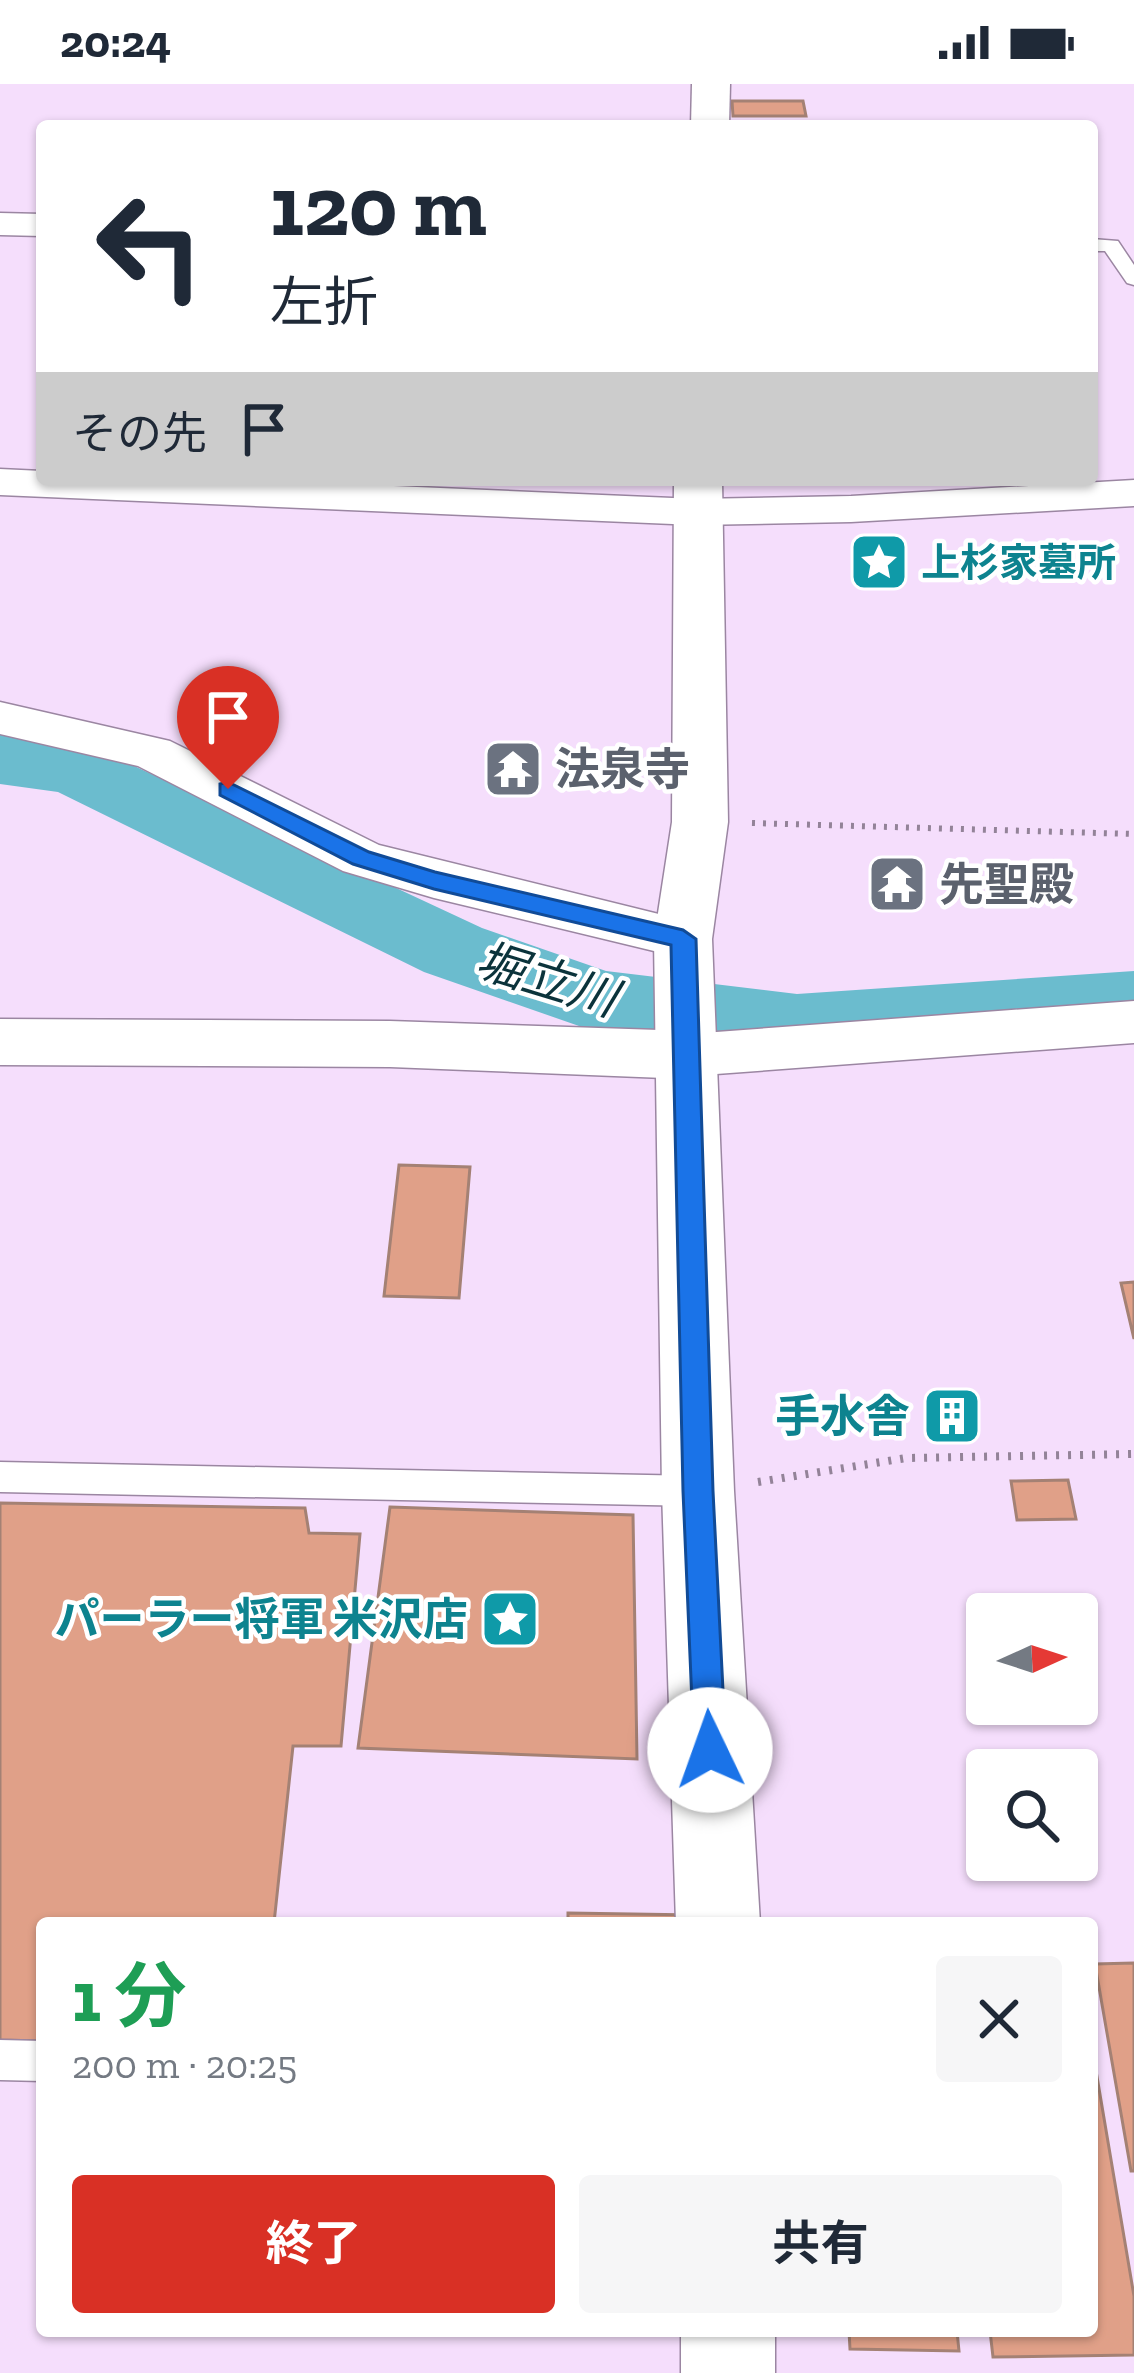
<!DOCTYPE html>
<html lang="ja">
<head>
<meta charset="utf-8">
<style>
	:root { --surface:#fff; --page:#f6f6f7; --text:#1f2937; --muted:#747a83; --accent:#d93025 }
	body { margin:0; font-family:"Zilla Slab","Noto Sans JP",serif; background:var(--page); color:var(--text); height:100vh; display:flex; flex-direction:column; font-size:45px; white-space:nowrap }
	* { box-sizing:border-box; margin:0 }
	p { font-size:39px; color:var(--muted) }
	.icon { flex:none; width:66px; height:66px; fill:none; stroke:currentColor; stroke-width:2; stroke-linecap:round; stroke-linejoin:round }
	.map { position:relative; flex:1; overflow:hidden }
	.panel { position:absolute; left:36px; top:1833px; width:1062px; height:420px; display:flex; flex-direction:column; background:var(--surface); border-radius:12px; box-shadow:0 3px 9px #0004 }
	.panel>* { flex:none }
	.banner { position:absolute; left:36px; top:36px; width:1062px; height:366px; border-radius:12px; box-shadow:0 3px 9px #0004; background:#fff; color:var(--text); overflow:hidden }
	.needle { width:78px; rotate:87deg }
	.controls { position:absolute; left:966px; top:1509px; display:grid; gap:24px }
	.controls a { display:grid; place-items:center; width:132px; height:132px; border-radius:12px; background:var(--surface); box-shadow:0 3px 9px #0004; font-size:60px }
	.pin { position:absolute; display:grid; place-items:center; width:102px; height:102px; color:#fff; margin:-123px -51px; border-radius:50% 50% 50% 0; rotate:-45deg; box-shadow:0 0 12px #0007 }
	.pin .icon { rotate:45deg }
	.me { position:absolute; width:132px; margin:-66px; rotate:357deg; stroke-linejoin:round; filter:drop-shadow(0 0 9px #0008) }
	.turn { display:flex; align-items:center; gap:42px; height:252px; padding:0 36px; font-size:54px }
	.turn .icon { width:156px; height:156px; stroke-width:2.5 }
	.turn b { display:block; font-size:84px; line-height:102px }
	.then { display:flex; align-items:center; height:114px; padding:0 36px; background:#0003; gap:24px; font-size:45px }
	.round { display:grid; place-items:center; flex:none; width:126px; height:126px; border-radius:12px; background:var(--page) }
	.overview { display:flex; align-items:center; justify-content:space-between; height:204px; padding:0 36px }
	h1 { font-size:72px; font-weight:700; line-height:90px; color:#1e9e55 }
	.action { display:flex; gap:24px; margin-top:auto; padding:24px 36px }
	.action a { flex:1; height:138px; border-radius:12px; background:var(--accent); color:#fff; font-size:48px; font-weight:700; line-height:138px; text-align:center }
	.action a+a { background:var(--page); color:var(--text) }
	.status { display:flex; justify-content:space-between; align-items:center; height:84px; padding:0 60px; background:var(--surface); direction:ltr }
	.status svg { height:33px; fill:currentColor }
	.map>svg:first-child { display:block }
</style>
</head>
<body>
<div class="status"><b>20:24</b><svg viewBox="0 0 49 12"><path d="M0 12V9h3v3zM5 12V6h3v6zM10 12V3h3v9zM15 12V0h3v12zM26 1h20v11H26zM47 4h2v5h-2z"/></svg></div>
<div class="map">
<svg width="1134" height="2289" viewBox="0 0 1134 2289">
	<rect width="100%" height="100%" fill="#f5defc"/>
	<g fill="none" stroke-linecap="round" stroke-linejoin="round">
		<!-- river -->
		<polygon fill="#6bbcce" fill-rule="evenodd" points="0,648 102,667 482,844 606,887 797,910 1134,887 1134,951 797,974 602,950 424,888 58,708 0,700"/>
	</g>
	<!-- building -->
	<g fill="#e0a088" stroke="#a48174" stroke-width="3">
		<polygon points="732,17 803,17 806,32 733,32"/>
		<polygon points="879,783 910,783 914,816 883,816"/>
		<polygon points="399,1081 470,1083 459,1214 384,1212"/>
		<polygon points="1134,1198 1134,1255 1121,1199"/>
		<polygon points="963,1319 968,1344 941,1346 937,1321"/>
		<polygon points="1068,1396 1076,1435 1017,1436 1011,1397"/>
		<polygon points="0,1419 305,1424 309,1449 360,1450 341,1662 293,1662 274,1839 42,1839 42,1957 0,1956"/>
		<polygon points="390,1423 633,1431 637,1675 358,1664"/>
		<polygon points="568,1829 695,1831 695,1839 568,1839"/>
		<polygon points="1134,1879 1134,2087 1131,2087 1095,1880"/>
		<polygon points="1092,1963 1134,2212 1134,2271 993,2273 990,2247 1092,2247"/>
		<polygon points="849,2247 957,2247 959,2267 850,2265"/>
	</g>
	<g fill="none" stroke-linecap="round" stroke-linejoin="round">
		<!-- service casing -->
		<g stroke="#9b86a2" stroke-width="3">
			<g id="service">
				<polygon points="1092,155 1118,157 1134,181 1134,201 1127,199 1105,167 1092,167"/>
				<polygon points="0,1378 698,1392 710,1396 715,1407 710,1418 698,1422 0,1408"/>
				<polygon points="0,1956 42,1957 42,1997 0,1996"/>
			</g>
		</g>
		<!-- minor casing -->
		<g stroke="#9b86a2" stroke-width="3">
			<g id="minor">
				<polygon points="0,129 42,130 42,152 0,151"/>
				<polygon points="0,385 42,387 42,396 254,396 696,415 851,412 1134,396 1134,422 851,438 696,441 0,411"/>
				<polygon points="0,618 170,657 379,761 683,836 702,841 710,855 702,869 683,874 434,814 343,787 138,682 0,650"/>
				<polygon points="1134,917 1134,959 689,992 669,986 661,971 669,956 689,950"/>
			</g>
		</g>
		<!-- tertiary casing -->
		<g stroke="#9b86a2" stroke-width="3">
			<polygon id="tertiary" points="0,935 390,937 689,947 711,954 720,971 711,988 689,995 390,983 0,981"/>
		</g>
		<!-- secondary casing -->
		<g stroke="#9b86a2" stroke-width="3">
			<g id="secondary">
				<polygon points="692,0 730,0 729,42 691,42"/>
				<polygon points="674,396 722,396 728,738 712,855 734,1407 760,1839 676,1839 662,1407 654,855 672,738"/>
				<rect x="681" y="2247" width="94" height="42"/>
			</g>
		</g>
		<!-- path-far1 -->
		<polyline stroke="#938398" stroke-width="6" stroke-dasharray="3 8" stroke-linecap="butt" points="752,739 1134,750"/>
		<!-- path -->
		<polyline stroke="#938398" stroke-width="8" stroke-dasharray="3 9" stroke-linecap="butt" points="758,1398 906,1374 1134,1370"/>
		<!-- service -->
		<use href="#service" fill="#fff" fill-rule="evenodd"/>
		<!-- minor -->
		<use href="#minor" fill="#fff" fill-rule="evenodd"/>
		<!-- tertiary -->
		<use href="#tertiary" fill="#fff" fill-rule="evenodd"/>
		<!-- secondary -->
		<use href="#secondary" fill="#fff" fill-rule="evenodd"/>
	</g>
	<!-- route -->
	<polygon fill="#1a73e8" stroke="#114b97" stroke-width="3" points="228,698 369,768 435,788 683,846 696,855 713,1407 726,1666 722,1678 710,1682 699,1678 694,1666 683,1407 671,861 434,805 353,780 220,711 220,700"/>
	<!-- icons -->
	<defs>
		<g id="sight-square" transform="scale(3)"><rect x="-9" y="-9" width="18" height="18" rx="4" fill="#0f9aa8" stroke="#fff"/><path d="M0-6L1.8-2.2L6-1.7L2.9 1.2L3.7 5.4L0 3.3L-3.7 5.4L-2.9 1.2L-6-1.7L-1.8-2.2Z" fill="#fff"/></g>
		<g id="temple-square" transform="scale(3)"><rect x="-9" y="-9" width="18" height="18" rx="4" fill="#6b7280" stroke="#fff"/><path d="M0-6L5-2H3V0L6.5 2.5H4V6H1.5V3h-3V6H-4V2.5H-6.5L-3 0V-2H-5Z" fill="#fff"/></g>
		<g id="building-square" transform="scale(3)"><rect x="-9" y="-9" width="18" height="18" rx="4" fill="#0f9aa8" stroke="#fff"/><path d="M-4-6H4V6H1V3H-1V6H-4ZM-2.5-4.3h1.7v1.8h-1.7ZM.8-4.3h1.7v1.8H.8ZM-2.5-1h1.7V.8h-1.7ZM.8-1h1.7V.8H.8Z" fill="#fff"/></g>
	</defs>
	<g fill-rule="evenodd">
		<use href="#sight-square" x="879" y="478"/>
		<use href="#temple-square" x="513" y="685"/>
		<use href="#temple-square" x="897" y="800"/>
		<use href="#building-square" x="952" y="1332"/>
		<use href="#sight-square" x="510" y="1535"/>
	</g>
	<g text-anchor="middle" stroke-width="9" stroke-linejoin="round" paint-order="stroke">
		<!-- far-culture labels -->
		<g font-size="39" font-weight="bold" fill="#0d838f" stroke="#fff" text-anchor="start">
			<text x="921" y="492">上杉家墓所</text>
		</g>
		<!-- worship labels -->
		<g font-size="45" font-weight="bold" fill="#5b616d" stroke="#fff" text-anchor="start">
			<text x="555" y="701">法泉寺</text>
			<text x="939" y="816">先聖殿</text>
		</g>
		<!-- culture labels -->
		<g font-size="45" font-weight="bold" fill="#0d838f" stroke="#fff" text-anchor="end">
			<text x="910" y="1348">手水舎</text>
			<text x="468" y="1551">パーラー将軍 米沢店</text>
		</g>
		<!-- water labels -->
		<g font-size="48" font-style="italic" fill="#0b333b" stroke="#fff">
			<text transform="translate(547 895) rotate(17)" y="17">堀立川</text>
		</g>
	</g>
</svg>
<div class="controls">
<a><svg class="needle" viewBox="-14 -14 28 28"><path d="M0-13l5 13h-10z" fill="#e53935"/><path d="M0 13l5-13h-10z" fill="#747a83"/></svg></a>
<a><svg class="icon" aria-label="search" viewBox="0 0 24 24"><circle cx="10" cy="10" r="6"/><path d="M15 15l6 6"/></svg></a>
</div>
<div class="pin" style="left:228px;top:705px;background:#d93025"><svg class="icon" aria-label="arrive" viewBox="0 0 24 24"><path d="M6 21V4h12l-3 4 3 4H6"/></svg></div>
<svg class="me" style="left:710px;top:1666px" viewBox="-20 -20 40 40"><circle r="19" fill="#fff"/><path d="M0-13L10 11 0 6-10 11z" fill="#1a73e8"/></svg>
<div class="banner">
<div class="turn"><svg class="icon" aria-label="left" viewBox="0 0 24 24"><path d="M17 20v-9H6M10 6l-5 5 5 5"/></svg><div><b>120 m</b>左折</div></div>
<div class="then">その先<svg class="icon" aria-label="arrive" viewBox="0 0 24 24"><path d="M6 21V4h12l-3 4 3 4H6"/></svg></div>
</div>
<section class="panel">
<div class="overview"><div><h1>1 分</h1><p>200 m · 20:25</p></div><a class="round"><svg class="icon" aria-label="close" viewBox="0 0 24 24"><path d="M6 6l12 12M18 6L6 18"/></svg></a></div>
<div class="action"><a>終了</a><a>共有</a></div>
</section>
</div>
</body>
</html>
